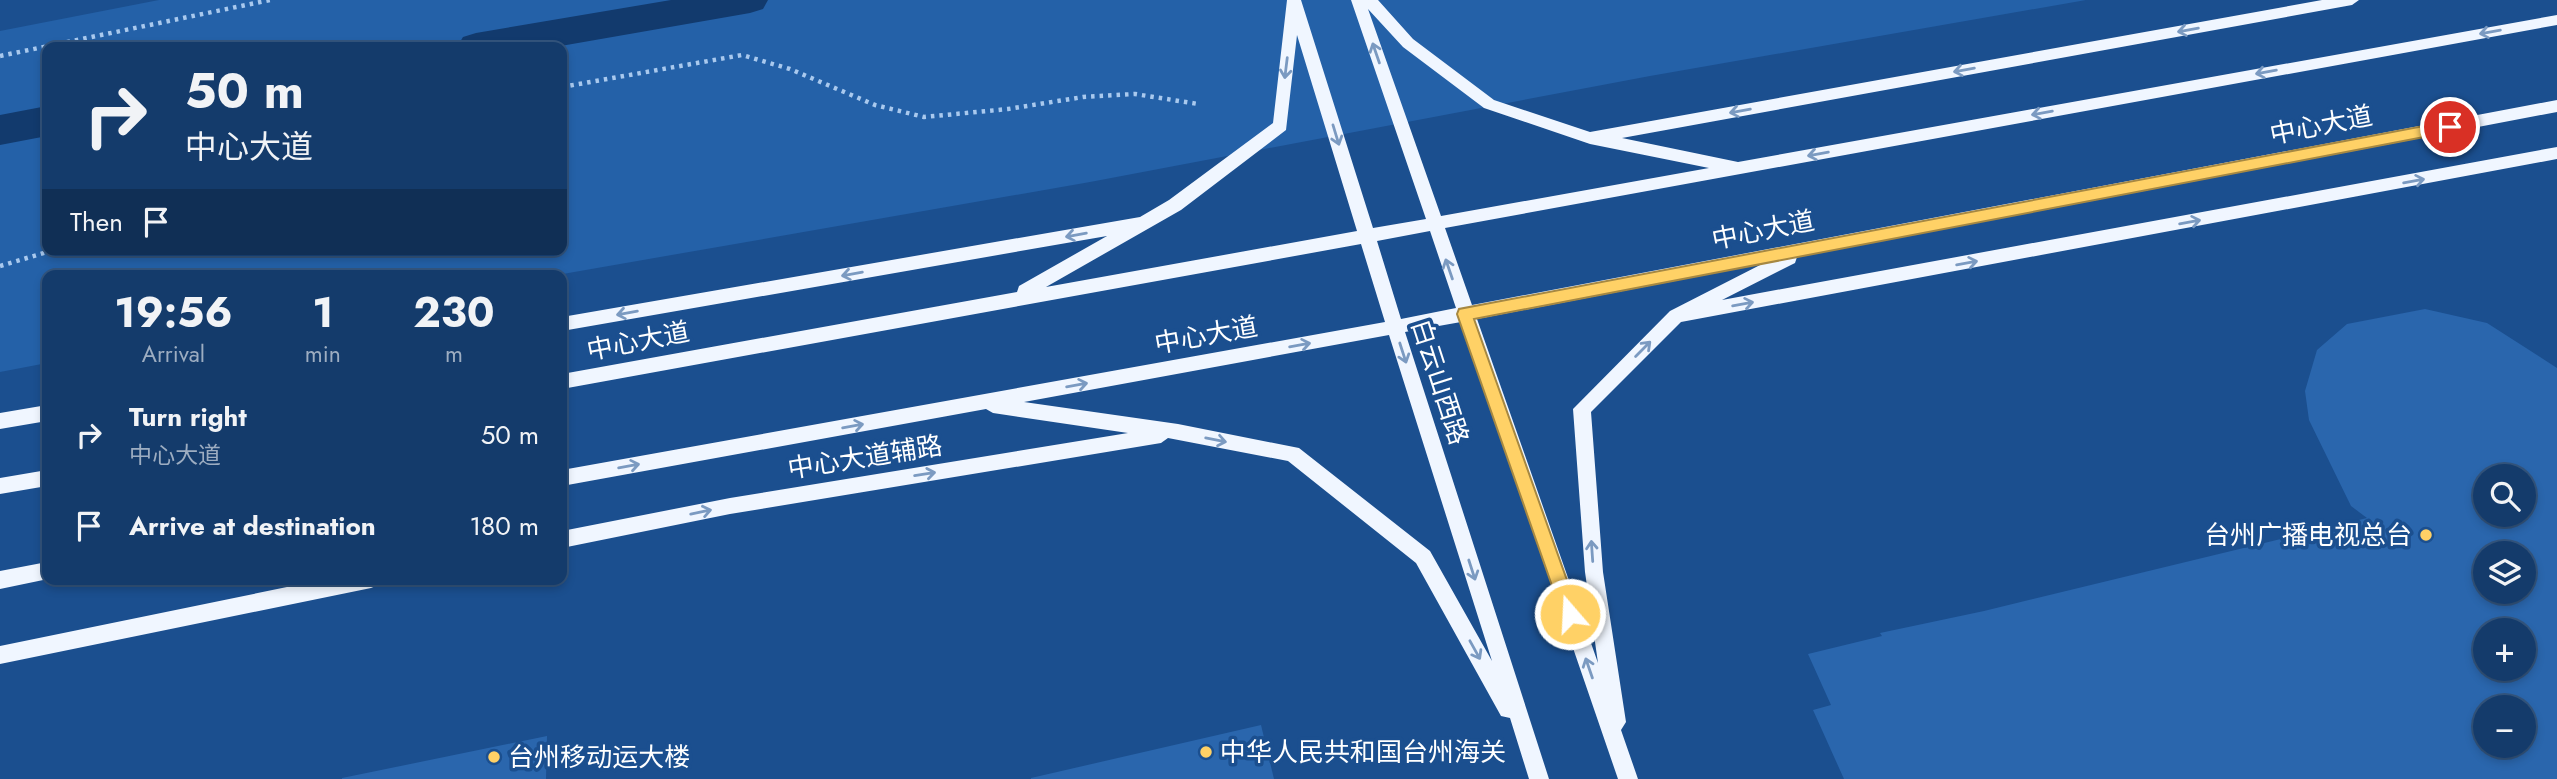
<!DOCTYPE html>
<html lang="en">
<head>
<meta charset="utf-8">
<style>
	:root { --surface:#143b6b; --page:#214673; --text:#f1f3f6; --muted:#9dadc1; --line:#33557e }
	body { margin:0; font-family:Jost,"Noto Sans SC",sans-serif; background:var(--page); color:var(--text); height:100vh; display:flex; flex-direction:column; font-size:26px; white-space:nowrap }
	* { box-sizing:border-box; margin:0 }
	p { font-size:23px; color:var(--muted) }
	.icon { flex:none; width:38px; height:38px; fill:none; stroke:currentColor; stroke-width:2; stroke-linecap:round; stroke-linejoin:round }
	.map { position:relative; flex:1; overflow:hidden }
	.panel { position:absolute; left:42px; top:270px; width:525px; height:315px; display:flex; flex-direction:column; background:var(--surface); border-radius:14px; box-shadow:0 4px 10px #0003,0 0 0 2px var(--line) }
	.panel>* { flex:none }
	.banner { position:absolute; left:42px; top:42px; width:525px; height:214px; border-radius:14px; box-shadow:0 4px 10px #0003,0 0 0 2px var(--line); background:#143b6b; color:var(--text); overflow:hidden }
	.tools { position:absolute; left:2473px; top:464px; display:grid; gap:14px }
	.tools a { display:grid; place-items:center; width:63px; height:63px; border-radius:50%; background:var(--surface); box-shadow:0 4px 10px #0003,0 0 0 2px var(--line); font-size:35px }
	.pin { position:absolute; display:grid; place-items:center; width:60px; height:60px; color:#fff; margin:-30px; border:4px solid #fff; border-radius:50%; box-shadow:0 2px 7px #0007 }
	.me { position:absolute; width:77px; margin:-38px; rotate:341deg; stroke-linejoin:round; filter:drop-shadow(0 0 5px #0008) }
	.turn { display:flex; align-items:center; gap:24px; height:147px; padding:0 28px; font-size:32px }
	.turn .icon { width:91px; height:91px; stroke-width:2.5 }
	.turn b { display:block; font-size:49px; line-height:60px }
	.then { display:flex; align-items:center; height:66px; padding:0 28px; background:#0003; gap:14px; font-size:26px }
	.eta { display:flex; justify-content:space-evenly; align-items:center; height:119px; text-align:center }
	.eta b { font-size:42px; font-weight:700; line-height:49px }
	ul { padding:0; list-style:none }
	li { display:flex; align-items:center; gap:21px; height:91px; padding:0 28px }
	li div { flex:1 }
	li b { display:block; font-size:26px }
	li em { font-style:normal }
	.map>svg:first-child { display:block }
</style>
</head>
<body>
<div class="map">
<svg width="2557" height="779" viewBox="0 0 2557 779">
	<rect width="100%" height="100%" fill="#1b4f8f"/>
	<!-- green -->
	<path fill="#2461a8" fill-rule="evenodd" d="M159,0H2086L1650,76L1090,182L557,275H47V363L0,372V31ZM47,47H562V250H47Z"/>
	<g fill="none" stroke-linecap="round" stroke-linejoin="round">
		<!-- canal -->
		<g fill="#123a6d" fill-rule="evenodd">
			<polygon points="671,0 768,0 763,9 750,13 555,47 457,47 463,37 476,33"/>
			<polygon points="47,106 47,136 0,145 0,115"/>
		</g>
	</g>
	<!-- building -->
	<g fill="#2a66ad" fill-rule="evenodd">
		<path d="M2425,309L2487,323L2557,368V779H1844L1813,710L1831,705L1808,654L1882,636L1880,633L1984,611L2367,518L2351,506L2309,420L2305,391L2317,350L2347,324ZM2485,476H2524V514H2485ZM2485,553H2524V592H2485ZM2485,630H2524V668H2485ZM2485,707H2524V746H2485Z"/>
		<polygon points="1261,725 1274,779 1031,779 1031,778"/>
		<polygon points="547,736 546,779 342,779 342,778"/>
	</g>
	<g fill="none" stroke-linecap="round" stroke-linejoin="round">
		<!-- path -->
		<g stroke="#a9c9ee" stroke-width="4.5" stroke-dasharray="3.5 5" stroke-linecap="butt">
			<polyline points="0,56 270,0"/>
			<polyline points="562,87 742,55 790,69 875,105 924,117 1008,109 1083,97 1135,94 1198,104"/>
			<polyline points="0,266 54,250"/>
		</g>
		<!-- major -->
		<g fill="#f0f6ff" fill-rule="evenodd">
			<path d="M1287,0H1301L1373,228L1426,219L1351,0H1378L1413,39L1494,100L1590,132L2322,0H2359L2352,5L1622,138L1738,162L2557,15V25L1445,228L1472,305L2557,100V112L1797,257L1795,263L1722,300L2557,147V159L1681,322L1591,412L1603,572L1626,722L1621,730L1638,779H1618L1461,322L1405,332L1549,779H1529L1510,718L1501,716L1416,563L1288,461L1168,438L1161,443L730,514L562,548V531L730,498L1128,433L993,413L986,409L562,486V470L1385,322L1361,244L562,389V374L1017,292L1019,286L1107,236L562,331V317L1140,217L1169,200L1273,123ZM1368,9L1403,47L1484,108L1590,144L1709,168L1441,216ZM1297,35L1357,231L1046,287L1181,210L1286,130ZM1430,231L1456,308L1401,319L1377,241ZM1762,264L1670,311L1573,409L1585,572L1598,663L1477,319ZM1389,335L1492,661L1430,551L1299,448L1178,424L1024,402Z"/>
			<polygon points="47,405 47,421 0,429 0,413"/>
			<polygon points="47,470 47,486 0,494 0,478"/>
			<polygon points="47,562 48,579 0,589 0,571"/>
			<polygon points="326,579 380,579 378,585 371,588 0,664 0,646"/>
		</g>
	</g>
	<!-- one-way arrows -->
	<defs><path id="oneway-shaft" d="M-6 0H5M1.5-3L5.5 0L1.5 3" fill="none" stroke-width="1.6" stroke-linecap="round" stroke-linejoin="round" transform="scale(1.75)"/></defs>
	<g stroke="#7b9ac1">
		<use href="#oneway-shaft" transform="translate(2188 30) rotate(170)"/>
		<use href="#oneway-shaft" transform="translate(2490 32) rotate(170)"/>
		<use href="#oneway-shaft" transform="translate(1376 53) rotate(-109)"/>
		<use href="#oneway-shaft" transform="translate(1286 68) rotate(97)"/>
		<use href="#oneway-shaft" transform="translate(1964 70) rotate(170)"/>
		<use href="#oneway-shaft" transform="translate(2266 72) rotate(170)"/>
		<use href="#oneway-shaft" transform="translate(1740 111) rotate(170)"/>
		<use href="#oneway-shaft" transform="translate(2042 113) rotate(170)"/>
		<use href="#oneway-shaft" transform="translate(1336 135) rotate(73)"/>
		<use href="#oneway-shaft" transform="translate(1818 154) rotate(170)"/>
		<use href="#oneway-shaft" transform="translate(2414 181) rotate(-10)"/>
		<use href="#oneway-shaft" transform="translate(2190 222) rotate(-10)"/>
		<use href="#oneway-shaft" transform="translate(1076 235) rotate(170)"/>
		<use href="#oneway-shaft" transform="translate(1967 263) rotate(-10)"/>
		<use href="#oneway-shaft" transform="translate(1449 269) rotate(-109)"/>
		<use href="#oneway-shaft" transform="translate(852 274) rotate(170)"/>
		<use href="#oneway-shaft" transform="translate(1743 304) rotate(-10)"/>
		<use href="#oneway-shaft" transform="translate(627 313) rotate(170)"/>
		<use href="#oneway-shaft" transform="translate(1300 345) rotate(-10)"/>
		<use href="#oneway-shaft" transform="translate(1643 349) rotate(-45)"/>
		<use href="#oneway-shaft" transform="translate(1403 353) rotate(72)"/>
		<use href="#oneway-shaft" transform="translate(1077 385) rotate(-10)"/>
		<use href="#oneway-shaft" transform="translate(853 426) rotate(-10)"/>
		<use href="#oneway-shaft" transform="translate(1216 440) rotate(11)"/>
		<use href="#oneway-shaft" transform="translate(629 466) rotate(-10)"/>
		<use href="#oneway-shaft" transform="translate(925 474) rotate(-9)"/>
		<use href="#oneway-shaft" transform="translate(701 512) rotate(-12)"/>
		<use href="#oneway-shaft" transform="translate(1592 551) rotate(-94)"/>
		<use href="#oneway-shaft" transform="translate(1472 570) rotate(72)"/>
		<use href="#oneway-shaft" transform="translate(1475 650) rotate(61)"/>
		<use href="#oneway-shaft" transform="translate(1589 668) rotate(-109)"/>
	</g>
	<!-- route -->
	<polygon fill="#ffd166" stroke="#a68842" stroke-width="2" points="2450,121 2457,127 2450,132 1474,319 1579,614 1576,620 1570,622 1564,620 1457,314 1459,309"/>
	<!-- markers -->
	<g fill="#ffd166" stroke="#1b4f8f" stroke-width="2.5">
		<circle cx="2426" cy="535" r="7"/>
		<circle cx="1206" cy="752" r="7"/>
		<circle cx="494" cy="757" r="7"/>
	</g>
	<g text-anchor="middle" stroke-width="7" stroke-linejoin="round" paint-order="stroke">
		<!-- street labels -->
		<g font-size="26" fill="#fff" stroke="#1b4f8f">
			<text transform="translate(2321 125) rotate(-11)" y="9">中心大道</text>
			<text transform="translate(1763 230) rotate(-11)" y="9">中心大道</text>
			<text transform="translate(1206 335) rotate(-10)" y="9">中心大道</text>
			<text transform="translate(638 341) rotate(-11)" y="9">中心大道</text>
			<text transform="translate(1440 382) rotate(72)" y="9">白云山西路</text>
			<text transform="translate(865 457) rotate(-9)" y="9">中心大道辅路</text>
		</g>
		<!-- poi labels -->
		<g font-size="26" fill="#fff" stroke="#1b4f8f" text-anchor="start">
			<text x="2412" y="544" text-anchor="end">台州广播电视总台</text>
			<text x="1220" y="761">中华人民共和国台州海关</text>
			<text x="508" y="766">台州移动运大楼</text>
		</g>
	</g>
</svg>
<div class="tools">
<a><svg class="icon" aria-label="search" viewBox="0 0 24 24"><circle cx="10" cy="10" r="6"/><path d="M15 15l6 6"/></svg></a>
<a><svg class="icon" aria-label="layers" viewBox="0 0 24 24"><path d="M12 4l9 5-9 5-9-5zM3 14l9 5 9-5"/></svg></a>
<a>+</a>
<a>−</a>
</div>
<div class="pin" style="left:2450px;top:127px;background:#d93025"><svg class="icon" aria-label="arrive" viewBox="0 0 24 24"><path d="M6 21V4h12l-3 4 3 4H6"/></svg></div>
<svg class="me" style="left:1570px;top:614px" viewBox="-20 -20 40 40"><circle r="17" fill="#ffd166" stroke="#fff" stroke-width="3"/><path d="M0-11L8 9 0 5-8 9z" fill="#fff"/></svg>
<div class="banner">
<div class="turn"><svg class="icon" aria-label="right" viewBox="0 0 24 24"><path d="M7 20v-9h11M14 6l5 5-5 5"/></svg><div><b>50 m</b>中心大道</div></div>
<div class="then">Then<svg class="icon" aria-label="arrive" viewBox="0 0 24 24"><path d="M6 21V4h12l-3 4 3 4H6"/></svg></div>
</div>
<section class="panel">
<div class="eta">
<div><b>19:56</b><p>Arrival</p></div>
<div><b>1</b><p>min</p></div>
<div><b>230</b><p>m</p></div>
</div>
<ul>
<li><svg class="icon" aria-label="right" viewBox="0 0 24 24"><path d="M7 20v-9h11M14 6l5 5-5 5"/></svg><div><b>Turn right</b><p>中心大道</p></div><em>50 m</em></li>
<li><svg class="icon" aria-label="arrive" viewBox="0 0 24 24"><path d="M6 21V4h12l-3 4 3 4H6"/></svg><div><b>Arrive at destination</b></div><em>180 m</em></li>
</ul>
</section>
</div>
</body>
</html>
